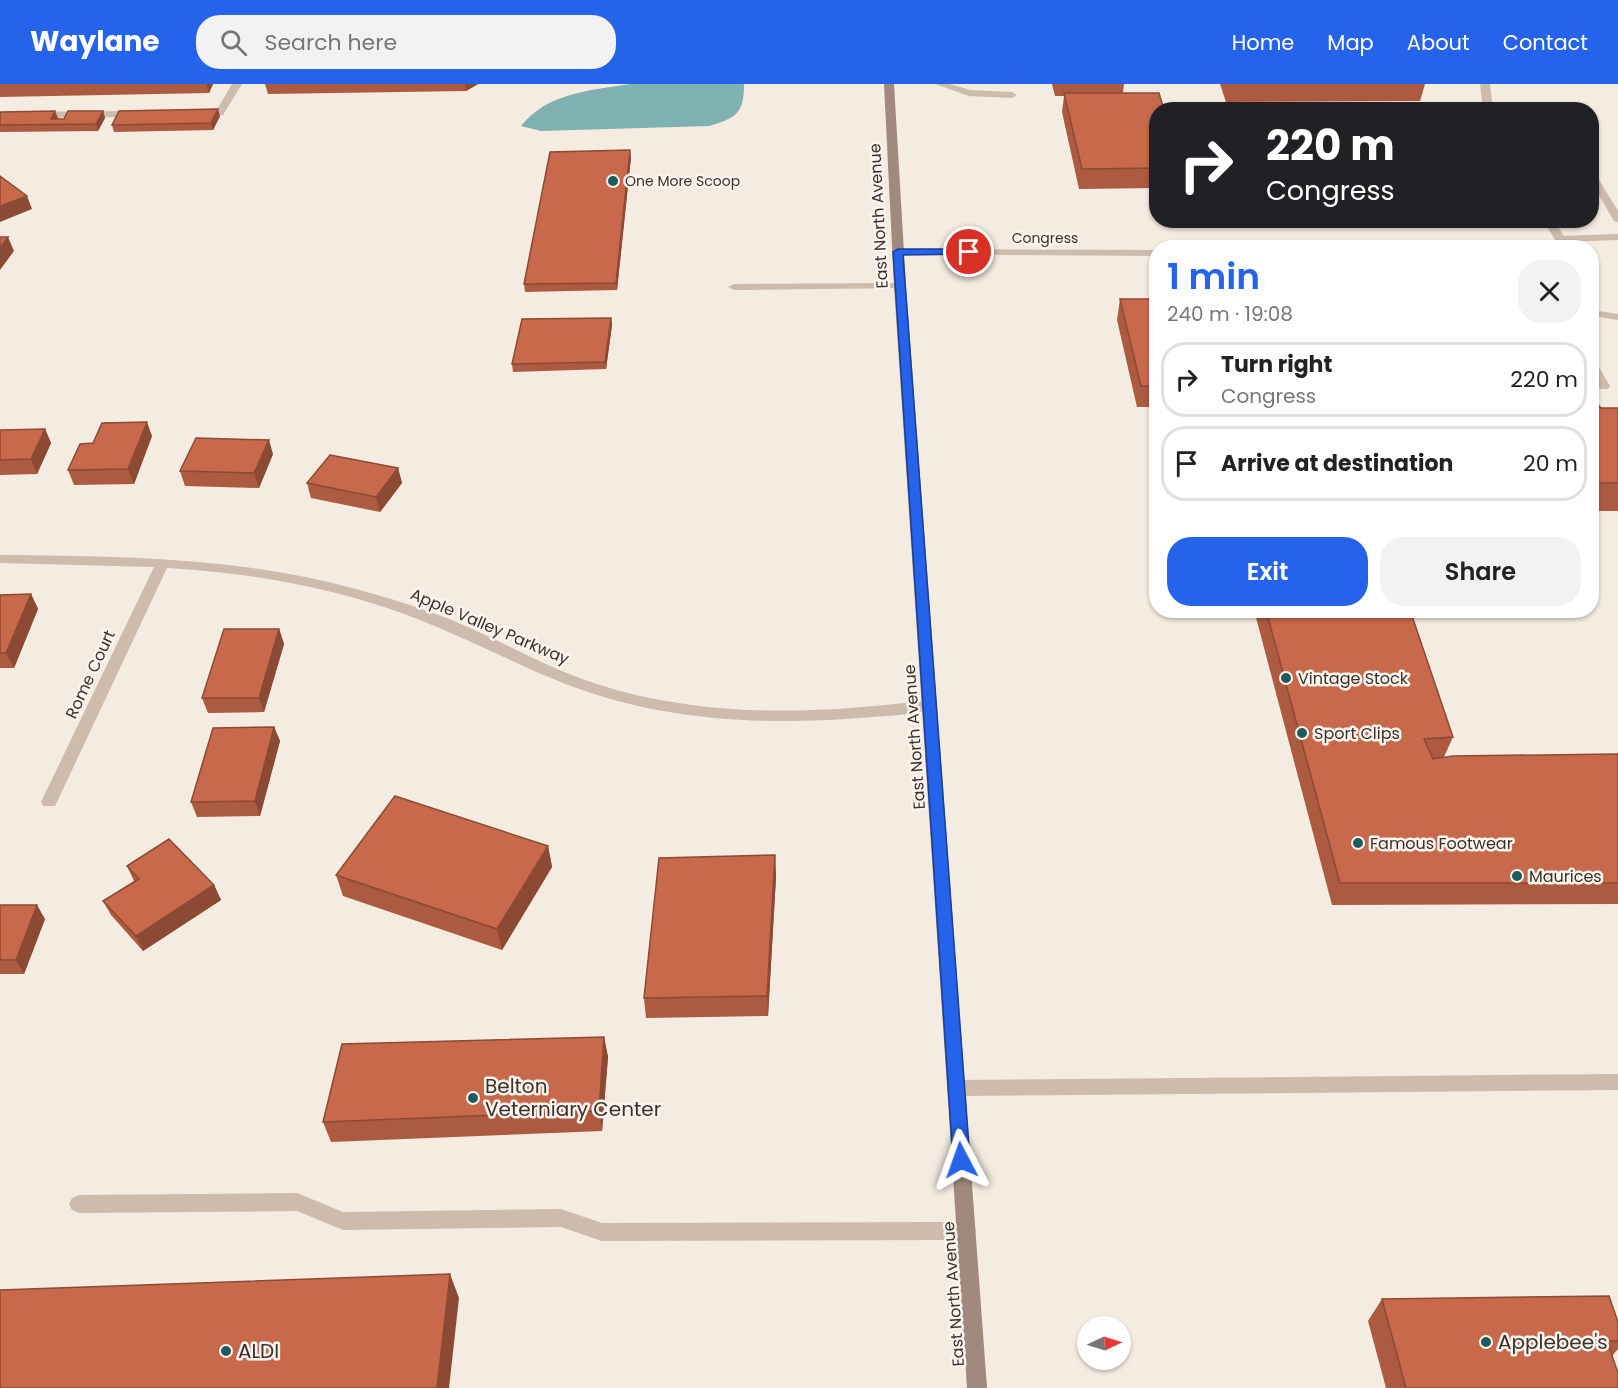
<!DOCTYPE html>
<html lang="en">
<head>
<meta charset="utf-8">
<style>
	:root { --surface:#fff; --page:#f2f2f2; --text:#222; --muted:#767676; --line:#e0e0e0; --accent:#2563eb }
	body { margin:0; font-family:Poppins,sans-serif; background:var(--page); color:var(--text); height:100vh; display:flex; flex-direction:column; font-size:22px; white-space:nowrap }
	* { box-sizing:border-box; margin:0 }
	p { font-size:20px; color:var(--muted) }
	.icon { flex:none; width:33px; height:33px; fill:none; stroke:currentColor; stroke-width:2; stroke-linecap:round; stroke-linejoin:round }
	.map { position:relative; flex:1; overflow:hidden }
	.sheet { position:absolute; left:1149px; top:156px; width:450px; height:378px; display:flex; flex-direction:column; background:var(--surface); border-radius:24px; box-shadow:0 2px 4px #0004 }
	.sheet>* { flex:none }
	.top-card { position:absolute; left:1149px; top:18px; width:450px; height:126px; border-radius:24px; box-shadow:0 2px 4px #0004; background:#202124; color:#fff; overflow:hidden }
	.needle { width:39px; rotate:86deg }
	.tools { position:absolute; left:1077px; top:1232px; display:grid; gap:12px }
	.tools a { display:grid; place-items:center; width:54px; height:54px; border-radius:50%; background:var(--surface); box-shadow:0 2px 4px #0004; font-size:30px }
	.pin { position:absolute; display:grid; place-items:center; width:51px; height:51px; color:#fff; margin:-26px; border:3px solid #fff; border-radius:50%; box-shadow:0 2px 6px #0007 }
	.me { position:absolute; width:66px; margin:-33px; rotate:356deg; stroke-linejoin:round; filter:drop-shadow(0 0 4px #0008) }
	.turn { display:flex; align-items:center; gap:21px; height:126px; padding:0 18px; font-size:27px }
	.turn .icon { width:78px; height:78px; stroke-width:2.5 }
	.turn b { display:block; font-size:42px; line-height:51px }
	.round { display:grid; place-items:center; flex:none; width:63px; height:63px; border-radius:24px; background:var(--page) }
	.summary { display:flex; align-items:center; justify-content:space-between; height:102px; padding:0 18px }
	h1 { font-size:36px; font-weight:600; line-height:45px; color:var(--accent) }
	.button { display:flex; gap:12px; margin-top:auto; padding:12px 18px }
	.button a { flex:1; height:69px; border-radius:24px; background:var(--accent); color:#fff; font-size:24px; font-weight:600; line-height:69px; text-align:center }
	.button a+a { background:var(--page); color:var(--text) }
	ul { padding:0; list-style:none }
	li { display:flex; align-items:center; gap:18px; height:75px; margin:0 12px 9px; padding:0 6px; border:3px solid var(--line); border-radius:24px }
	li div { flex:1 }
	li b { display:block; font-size:22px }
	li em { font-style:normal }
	header { display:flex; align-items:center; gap:36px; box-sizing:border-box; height:84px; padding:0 30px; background:var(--accent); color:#fff }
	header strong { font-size:28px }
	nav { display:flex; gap:33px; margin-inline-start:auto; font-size:21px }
	.search { width:420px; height:54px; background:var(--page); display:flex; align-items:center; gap:15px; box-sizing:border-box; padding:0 21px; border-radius:24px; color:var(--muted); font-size:22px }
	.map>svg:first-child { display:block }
</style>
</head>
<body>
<header>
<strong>Waylane</strong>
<div class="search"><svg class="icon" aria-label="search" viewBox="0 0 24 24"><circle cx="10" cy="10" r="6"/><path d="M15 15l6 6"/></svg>Search here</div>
<nav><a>Home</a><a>Map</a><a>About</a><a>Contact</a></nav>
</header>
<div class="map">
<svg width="1618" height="1304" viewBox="0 0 1618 1304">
	<rect width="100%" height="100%" fill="#f4ebe1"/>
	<!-- water -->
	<path fill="#7fb0b2" d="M631,0H744C744,30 736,34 709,42L541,47L521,42C547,9 591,6 631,0Z"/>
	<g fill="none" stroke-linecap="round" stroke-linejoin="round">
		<!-- service -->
		<g fill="#cdbbac" fill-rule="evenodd">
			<polygon points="935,0 950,0 970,6 1012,8 1017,11 1012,14 969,12"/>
			<polygon points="0,28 136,27 141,30 136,33 0,34"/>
			<polygon points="1592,90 1596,91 1618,127 1618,138 1614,137 1592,100"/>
			<polygon points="1618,150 1618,156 1560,158 1555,155 1560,152"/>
			<polygon points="900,199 904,200 904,204 734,206 728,203 734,200"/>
			<polygon points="1592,226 1618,230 1618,236 1592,232"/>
			<path d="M1592,276L1596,278L1610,302L1608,305H1600C1594,295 1591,287 1592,276Z"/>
			<polygon points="1618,990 1618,1006 956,1012 950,1010 947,1004 950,998 956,996"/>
			<polygon points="297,1109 343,1128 561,1125 602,1139 966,1138 973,1141 976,1147 973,1153 966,1156 602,1157 561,1143 343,1146 297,1127 79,1129 72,1126 69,1120 72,1114 79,1111"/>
		</g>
		<!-- minor -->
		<g fill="#cdbbac" fill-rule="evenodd">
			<polygon points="232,0 242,0 223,31 217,31 215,29"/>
			<polygon points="1480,0 1490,0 1493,26 1483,26"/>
			<polygon points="1543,136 1554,136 1571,164 1560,164"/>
			<polygon points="898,165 1156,166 1156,172 894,170 893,168"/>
			<path d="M0,471C119,472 236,473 352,504C389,514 426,525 461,540C507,560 550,585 597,600C705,635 819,630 930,616L937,621C932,630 885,632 872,633C770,642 665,638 568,601C500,574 438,538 368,518C302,498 235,488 167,484L57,718L55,722H43L41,718L154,483L0,479Z"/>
		</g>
		<!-- secondary -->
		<polygon fill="#a18a7d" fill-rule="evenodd" points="884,0 894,0 906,202 987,1304 967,1304 894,202"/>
	</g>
	<!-- wall -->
	<g fill="#ac5a40">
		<polygon points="0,0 213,0 209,9 0,13"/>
		<polygon points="265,0 478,0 466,7 268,10"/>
		<polygon points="1052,0 1124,0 1123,9 1156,26 1156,104 1079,105 1062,28 1064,12 1055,12"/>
		<polygon points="1220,0 1425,0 1420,17 1226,18"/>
		<polygon points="103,27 105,34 98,47 0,48 0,28 58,34 57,35 64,35"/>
		<polygon points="220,32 213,46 114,48 112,41"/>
		<polygon points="631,73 617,206 525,208 524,200"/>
		<polygon points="1120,215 1156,215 1156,323 1137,323 1117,236"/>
		<polygon points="611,234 612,241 606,285 513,288 512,280"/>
		<polygon points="1592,316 1601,324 1618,324 1618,427 1592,427"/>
		<polygon points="45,345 51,359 37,390 0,391 0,346"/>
		<polygon points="152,352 134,400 74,401 68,386 93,359"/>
		<polygon points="273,370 259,404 185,402 180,387"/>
		<polygon points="398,384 402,399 380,428 311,414 307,399"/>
		<polygon points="31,510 38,525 14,584 0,584 0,511"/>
		<polygon points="1254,526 1410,526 1453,653 1444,673 1618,670 1618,820 1332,821"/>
		<polygon points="279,545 284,560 264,628 208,629 202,614"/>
		<polygon points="274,643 280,657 260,732 197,733 191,718"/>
		<polygon points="548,762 552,783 502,866 343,812 336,791"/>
		<polygon points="775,771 776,793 768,932 646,934 644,914"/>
		<polygon points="127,782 214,801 221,816 143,867 111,831 103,817 134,797"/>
		<polygon points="0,821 45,835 24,890 0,890"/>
		<polygon points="604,953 608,973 602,1047 331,1058 323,1038"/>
		<polygon points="1382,1215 1618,1238 1618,1265 1612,1272 1618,1304 1386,1304 1368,1237"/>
	</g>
	<!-- shaded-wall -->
	<g fill="#8c4a34">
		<polygon points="206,0 213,0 209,9"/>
		<polygon points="465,0 478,0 466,7"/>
		<polygon points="218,25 220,32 213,46 211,39"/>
		<polygon points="55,27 58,34 54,40 51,35"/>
		<polygon points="103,27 105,34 98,47 96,40"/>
		<polygon points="630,66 631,73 617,206 616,199"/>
		<polygon points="27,112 32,125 0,138 0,122"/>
		<polygon points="8,153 14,167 0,186 0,164"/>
		<polygon points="611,234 612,241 606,285 605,278"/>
		<polygon points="147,338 152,352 134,400 128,385"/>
		<polygon points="45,345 51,359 37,390 31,375"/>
		<polygon points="269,356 273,370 259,404 254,389"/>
		<polygon points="398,384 402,399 380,428 376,413"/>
		<polygon points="31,510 38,525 14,584 6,569"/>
		<polygon points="279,545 284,560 264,628 259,614"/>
		<polygon points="274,643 280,657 260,732 255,717"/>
		<polygon points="548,762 552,783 502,866 497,845"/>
		<polygon points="775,771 776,793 768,932 767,912"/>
		<polygon points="214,801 221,816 143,867 136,852"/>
		<polygon points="37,821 45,835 24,890 16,876"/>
		<polygon points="604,953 608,973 602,1047 599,1027"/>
		<polygon points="450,1190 459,1214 449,1304 437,1304"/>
	</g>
	<!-- building -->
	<g fill="#c8694b" stroke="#8c4a34" stroke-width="1.5">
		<polygon points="1064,9 1159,9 1164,26 1156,26 1156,84 1082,85"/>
		<polygon points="218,25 211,39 112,41 119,27"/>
		<polygon points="55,27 51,35 64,35 68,27 103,27 96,40 0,41 0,28"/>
		<polygon points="630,66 616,199 524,200 550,68"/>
		<polygon points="0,92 27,112 0,122"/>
		<polygon points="0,153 8,153 0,164"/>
		<polygon points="1120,215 1156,215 1156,302 1141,302"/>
		<polygon points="611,234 605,278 512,280 522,235"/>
		<polygon points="1592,316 1594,316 1601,324 1618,324 1618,399 1592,399"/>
		<polygon points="147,338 128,385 68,386 80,360 93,359 102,339"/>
		<polygon points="45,345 31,375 0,376 0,346"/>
		<polygon points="196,354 269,356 254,389 180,387"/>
		<polygon points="330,371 398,384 376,413 307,399"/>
		<polygon points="31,510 6,569 0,569 0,511"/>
		<polygon points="1266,526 1410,526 1453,653 1424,655 1433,675 1453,672 1618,670 1618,799 1340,799"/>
		<polygon points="224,545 279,545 259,614 202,614"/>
		<polygon points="274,643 255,717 191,718 213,644"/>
		<polygon points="395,712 548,762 497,845 336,791"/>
		<polygon points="169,755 214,801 136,852 103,817 139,795 127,782"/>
		<polygon points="775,771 767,912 644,914 659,774"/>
		<polygon points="0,821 37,821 16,876 0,876"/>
		<polygon points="604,953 599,1027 323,1038 342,960"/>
		<polygon points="450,1190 437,1304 0,1304 0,1206"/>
		<polygon points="1609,1212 1618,1238 1618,1257 1607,1257 1618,1289 1618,1304 1406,1304 1382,1215"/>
	</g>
	<!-- route -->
	<polygon fill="#2563eb" stroke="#184099" stroke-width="1.5" points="969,165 974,168 972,170 903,171 970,1076 967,1081 961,1083 955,1081 953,1076 893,168 898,165"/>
	<!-- markers -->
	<g fill="#1f5a5e" stroke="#fbf5ee" stroke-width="2">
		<circle cx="613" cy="97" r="6"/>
		<circle cx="1286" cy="594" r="6"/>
		<circle cx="1302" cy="649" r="6"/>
		<circle cx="1358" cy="759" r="6"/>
		<circle cx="1517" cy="792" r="6"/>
		<circle cx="473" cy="1014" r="6"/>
		<circle cx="1486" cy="1258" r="6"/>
		<circle cx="226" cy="1267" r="6"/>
	</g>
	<g text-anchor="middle" stroke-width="5" stroke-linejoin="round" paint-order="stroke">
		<!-- far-poi labels -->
		<g font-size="14" fill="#3b302b" stroke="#fbf5ee" text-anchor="start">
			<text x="625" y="102">One More Scoop</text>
		</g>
		<!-- far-street labels -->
		<g font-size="14" fill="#3b302b" stroke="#fbf5ee">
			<text x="1045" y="159">Congress</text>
		</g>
		<!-- street labels -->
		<g font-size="16" fill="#3b302b" stroke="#fbf5ee">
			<text transform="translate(878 132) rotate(-93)" y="6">East North Avenue</text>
			<text transform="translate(490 542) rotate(23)" y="6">Apple Valley Parkway</text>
			<text transform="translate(90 590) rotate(-65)" y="6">Rome Court</text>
			<text transform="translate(914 653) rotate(-94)" y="6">East North Avenue</text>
			<text transform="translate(953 1210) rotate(-94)" y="6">East North Avenue</text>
		</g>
		<!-- poi labels -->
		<g font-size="16" fill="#3b302b" stroke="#fbf5ee" text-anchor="start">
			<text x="1298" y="600">Vintage Stock</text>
			<text x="1314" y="655">Sport Clips</text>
			<text x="1370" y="765">Famous Footwear</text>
			<text x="1529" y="798">Maurices</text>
		</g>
		<!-- near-poi labels -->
		<g font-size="20" fill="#3b302b" stroke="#fbf5ee" text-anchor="start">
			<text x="485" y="1009">Belton<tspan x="485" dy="23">Veterniary Center</tspan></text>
			<text x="1498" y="1265">Applebee's</text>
			<text x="238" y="1274">ALDI</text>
		</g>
	</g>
</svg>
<div class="tools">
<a><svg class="needle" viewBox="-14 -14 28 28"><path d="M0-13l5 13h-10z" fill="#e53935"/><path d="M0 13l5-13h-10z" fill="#767676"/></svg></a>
</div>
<div class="pin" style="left:969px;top:168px;background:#d93025"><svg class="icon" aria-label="arrive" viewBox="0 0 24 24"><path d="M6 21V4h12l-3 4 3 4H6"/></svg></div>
<svg class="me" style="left:961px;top:1076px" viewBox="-20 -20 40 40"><path d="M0-17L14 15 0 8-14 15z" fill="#2563eb" stroke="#fff" stroke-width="4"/></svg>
<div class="top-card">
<div class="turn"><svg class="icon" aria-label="right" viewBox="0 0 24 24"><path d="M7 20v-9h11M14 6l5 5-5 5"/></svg><div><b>220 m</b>Congress</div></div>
</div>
<section class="sheet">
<div class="summary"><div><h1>1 min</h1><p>240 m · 19:08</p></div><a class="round"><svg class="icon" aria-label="close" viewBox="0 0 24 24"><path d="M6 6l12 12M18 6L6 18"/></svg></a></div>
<ul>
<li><svg class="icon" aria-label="right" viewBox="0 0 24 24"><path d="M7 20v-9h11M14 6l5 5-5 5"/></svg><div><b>Turn right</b><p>Congress</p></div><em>220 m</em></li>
<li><svg class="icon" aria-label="arrive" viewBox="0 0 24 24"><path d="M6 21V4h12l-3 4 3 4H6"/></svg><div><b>Arrive at destination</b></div><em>20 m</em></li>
</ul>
<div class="button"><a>Exit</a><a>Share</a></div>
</section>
</div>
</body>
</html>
